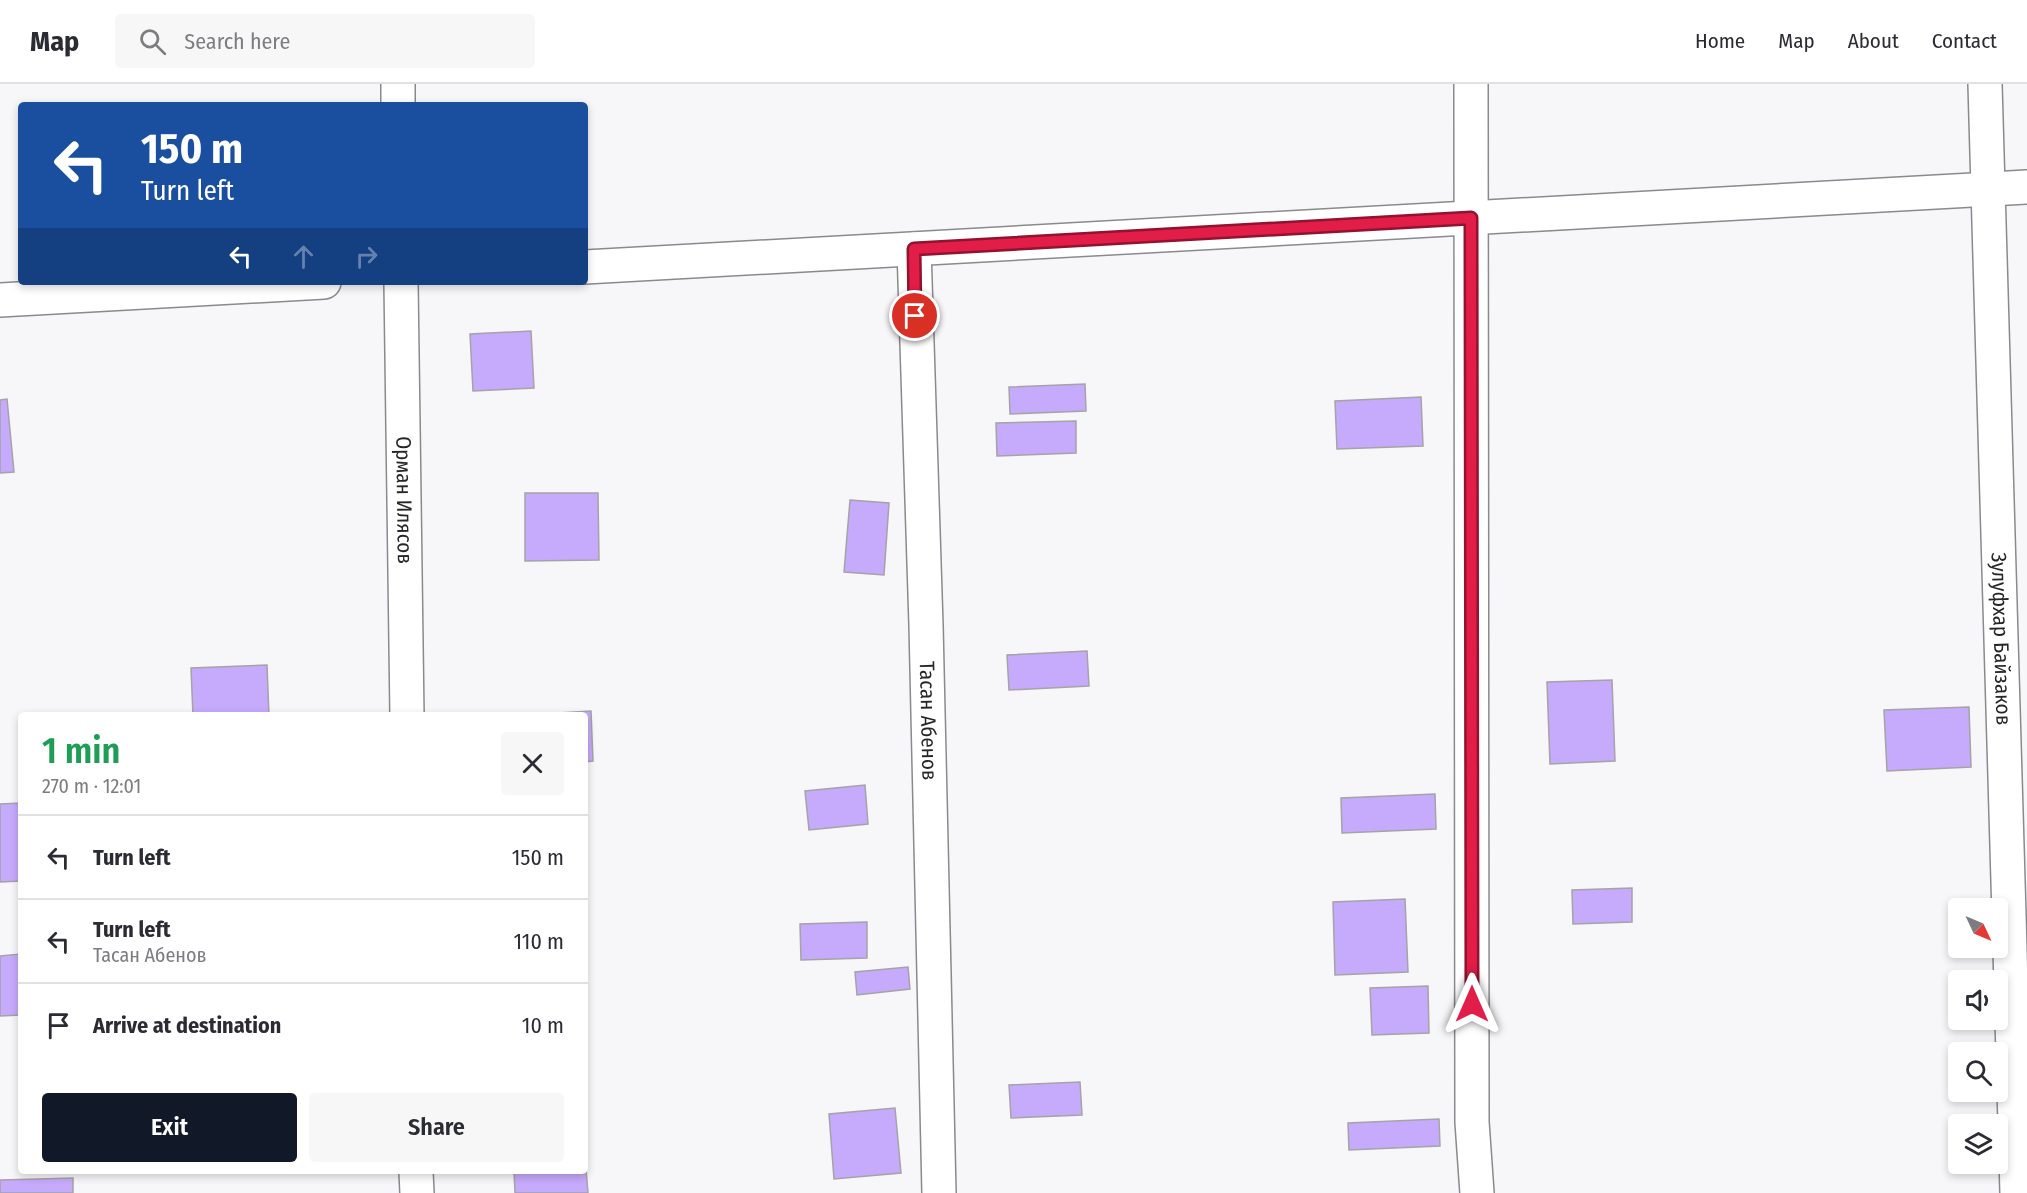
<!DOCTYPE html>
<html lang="en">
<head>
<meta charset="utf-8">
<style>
	:root { --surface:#fff; --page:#f7f7f7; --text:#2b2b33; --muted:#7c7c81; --line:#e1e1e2; --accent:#111827 }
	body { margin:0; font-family:"Fira Sans Condensed",sans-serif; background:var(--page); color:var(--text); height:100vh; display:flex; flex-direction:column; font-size:22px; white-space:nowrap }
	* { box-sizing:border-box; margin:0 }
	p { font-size:20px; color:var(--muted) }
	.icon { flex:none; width:33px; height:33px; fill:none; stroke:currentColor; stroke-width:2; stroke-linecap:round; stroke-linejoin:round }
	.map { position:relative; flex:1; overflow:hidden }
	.side { position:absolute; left:18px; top:628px; width:570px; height:462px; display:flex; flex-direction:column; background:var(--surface); border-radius:6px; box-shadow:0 3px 9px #0003 }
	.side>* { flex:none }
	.top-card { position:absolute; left:18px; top:18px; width:570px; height:183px; border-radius:6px; box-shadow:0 3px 9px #0003; background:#1a4fa0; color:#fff; overflow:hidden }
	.needle { width:39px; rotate:134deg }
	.controls { position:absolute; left:1948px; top:814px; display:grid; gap:12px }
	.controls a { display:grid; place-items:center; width:60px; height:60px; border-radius:6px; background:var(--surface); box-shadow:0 3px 9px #0003; font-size:30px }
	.pin { position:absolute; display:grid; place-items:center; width:51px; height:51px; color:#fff; margin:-26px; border:3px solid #fff; border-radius:50%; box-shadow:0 2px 6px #0007 }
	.me { position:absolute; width:66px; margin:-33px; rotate:0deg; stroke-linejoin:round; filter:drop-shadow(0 0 4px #0008) }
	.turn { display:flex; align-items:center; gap:21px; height:126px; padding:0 24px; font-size:27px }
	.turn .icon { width:78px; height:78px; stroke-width:2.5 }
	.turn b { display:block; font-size:42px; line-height:51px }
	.lanes { display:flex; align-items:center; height:57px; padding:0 24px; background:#0003; justify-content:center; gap:30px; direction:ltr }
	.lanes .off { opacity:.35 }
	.round { display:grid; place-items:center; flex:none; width:63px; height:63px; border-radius:6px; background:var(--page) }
	.overview { display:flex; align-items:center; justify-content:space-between; height:102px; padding:0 24px }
	h1 { font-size:36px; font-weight:600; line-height:45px; color:#1e9e55 }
	.primary-button { display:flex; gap:12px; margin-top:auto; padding:12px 24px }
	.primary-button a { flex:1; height:69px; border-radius:6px; background:var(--accent); color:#fff; font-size:24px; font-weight:600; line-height:69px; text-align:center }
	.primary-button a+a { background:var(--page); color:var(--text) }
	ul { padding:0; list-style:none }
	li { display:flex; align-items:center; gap:18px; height:84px; padding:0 24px; border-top:2px solid var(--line) }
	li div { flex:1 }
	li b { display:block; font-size:22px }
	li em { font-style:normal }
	header { display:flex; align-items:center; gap:36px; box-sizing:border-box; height:84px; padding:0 30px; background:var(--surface); border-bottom:2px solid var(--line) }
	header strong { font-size:28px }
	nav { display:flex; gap:33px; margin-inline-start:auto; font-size:21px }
	.search { width:420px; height:54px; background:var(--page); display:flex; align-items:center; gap:15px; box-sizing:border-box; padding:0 21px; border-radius:6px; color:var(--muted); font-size:22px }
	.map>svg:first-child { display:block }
</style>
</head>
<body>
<header>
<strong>Map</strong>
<div class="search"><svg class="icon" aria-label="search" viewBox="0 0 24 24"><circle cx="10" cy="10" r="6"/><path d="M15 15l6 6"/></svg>Search here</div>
<nav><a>Home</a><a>Map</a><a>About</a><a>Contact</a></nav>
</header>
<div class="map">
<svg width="2027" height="1109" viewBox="0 0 2027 1109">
	<rect width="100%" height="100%" fill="#f7f6f9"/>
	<!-- building -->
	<g fill="#c6aafc" stroke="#a4a3a6" stroke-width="1.5">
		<polygon points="531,247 534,304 473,307 470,250"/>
		<polygon points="1085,300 1086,327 1010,330 1009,303"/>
		<polygon points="1421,313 1423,362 1337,365 1335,317"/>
		<polygon points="7,315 14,388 0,389 0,316"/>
		<polygon points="1076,337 1076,369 997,372 996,339"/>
		<polygon points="525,409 598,409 599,476 525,477"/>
		<polygon points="850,416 889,419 884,491 844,488"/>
		<polygon points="1087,567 1089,602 1009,606 1007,571"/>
		<polygon points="267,581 269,632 193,632 191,584"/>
		<polygon points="1612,596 1615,677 1550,680 1547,598"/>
		<polygon points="1969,623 1971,683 1887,687 1884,626"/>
		<polygon points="591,627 593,677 585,678 585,632 508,632"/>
		<polygon points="865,701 868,740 809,746 805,707"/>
		<polygon points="1435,710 1436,745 1342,749 1341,714"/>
		<polygon points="21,719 21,797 0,798 0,720"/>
		<polygon points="1632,804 1632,838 1573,840 1572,806"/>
		<polygon points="1405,815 1408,888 1335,891 1333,818"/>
		<polygon points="867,838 867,874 801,876 800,840"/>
		<polygon points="21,870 21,931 0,932 0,872"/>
		<polygon points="908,883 910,905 857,911 855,888"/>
		<polygon points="1428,902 1429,949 1372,951 1370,904"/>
		<polygon points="1080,998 1082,1031 1011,1034 1009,1001"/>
		<polygon points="895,1024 901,1089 834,1095 829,1030"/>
		<polygon points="1439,1035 1440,1062 1349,1066 1348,1039"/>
		<polygon points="585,1073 588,1109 515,1109 514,1088 585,1088"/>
		<polygon points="73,1094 73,1109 0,1109 0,1096"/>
	</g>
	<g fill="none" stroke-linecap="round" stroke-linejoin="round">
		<!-- street casing -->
		<g stroke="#8a898d" stroke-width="36">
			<g id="street">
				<polyline points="398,0 398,21"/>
				<polyline points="1471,0 1472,1038 1477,1109"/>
				<path id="s1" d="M1985,0L2017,1109"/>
				<path id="s2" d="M914,165L926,541L939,1109"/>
				<polyline points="585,183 2027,103"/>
				<path id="s3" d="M401,198L407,632"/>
				<polyline points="0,216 324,198"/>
				<polyline points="416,1088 417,1109"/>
			</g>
		</g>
		<!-- street -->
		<use href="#street" stroke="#fff" stroke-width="33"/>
	</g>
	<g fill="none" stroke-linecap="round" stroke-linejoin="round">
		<!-- route casing -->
		<g stroke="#92132f" stroke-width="15">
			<polyline id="route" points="915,232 914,165 1471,134 1472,920"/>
		</g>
		<!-- route -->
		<use href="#route" stroke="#e11d48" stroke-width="10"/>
	</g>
	<g text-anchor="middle" stroke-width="4.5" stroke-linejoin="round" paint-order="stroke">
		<!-- street labels -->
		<g font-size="21" fill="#262627" stroke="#fff">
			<text dy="7" stroke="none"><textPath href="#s3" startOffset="218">Орман Илясов</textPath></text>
			<text dy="7" stroke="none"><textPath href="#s1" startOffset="555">Зулуфхар Байзаков</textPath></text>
			<text dy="7" stroke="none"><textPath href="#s2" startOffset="472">Тасан Абенов</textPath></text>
		</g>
	</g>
</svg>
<div class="controls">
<a><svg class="needle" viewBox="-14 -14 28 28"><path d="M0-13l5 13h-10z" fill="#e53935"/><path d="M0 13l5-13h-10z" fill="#7c7c81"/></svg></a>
<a><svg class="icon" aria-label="sound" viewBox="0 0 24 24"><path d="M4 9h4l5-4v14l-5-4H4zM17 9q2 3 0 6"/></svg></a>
<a><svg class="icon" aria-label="search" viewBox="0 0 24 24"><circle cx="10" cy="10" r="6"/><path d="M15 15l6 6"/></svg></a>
<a><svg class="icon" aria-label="layers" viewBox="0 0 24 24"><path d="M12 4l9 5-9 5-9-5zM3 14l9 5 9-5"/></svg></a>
</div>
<div class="pin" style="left:915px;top:232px;background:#d93025"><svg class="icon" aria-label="arrive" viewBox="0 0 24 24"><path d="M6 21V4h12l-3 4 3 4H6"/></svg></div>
<svg class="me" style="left:1472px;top:920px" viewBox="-20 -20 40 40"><path d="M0-17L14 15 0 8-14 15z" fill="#e11d48" stroke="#fff" stroke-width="4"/></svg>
<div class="top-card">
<div class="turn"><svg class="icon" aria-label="left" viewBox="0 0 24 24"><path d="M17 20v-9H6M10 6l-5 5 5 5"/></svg><div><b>150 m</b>Turn left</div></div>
<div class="lanes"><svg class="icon" aria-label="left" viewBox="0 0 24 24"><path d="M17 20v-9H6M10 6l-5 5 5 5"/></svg><svg class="icon off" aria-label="ahead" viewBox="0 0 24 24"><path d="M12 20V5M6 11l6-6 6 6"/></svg><svg class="icon off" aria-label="right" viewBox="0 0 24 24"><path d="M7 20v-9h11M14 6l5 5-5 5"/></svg></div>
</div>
<section class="side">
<div class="overview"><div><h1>1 min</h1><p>270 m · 12:01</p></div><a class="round"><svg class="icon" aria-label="close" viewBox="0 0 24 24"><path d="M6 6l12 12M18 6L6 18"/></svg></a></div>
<ul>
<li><svg class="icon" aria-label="left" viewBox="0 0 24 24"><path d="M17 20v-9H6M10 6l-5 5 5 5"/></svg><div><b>Turn left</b></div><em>150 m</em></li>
<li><svg class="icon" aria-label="left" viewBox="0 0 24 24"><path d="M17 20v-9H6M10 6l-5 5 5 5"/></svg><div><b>Turn left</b><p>Тасан Абенов</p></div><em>110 m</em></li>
<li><svg class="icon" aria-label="arrive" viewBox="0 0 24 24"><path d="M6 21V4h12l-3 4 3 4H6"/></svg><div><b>Arrive at destination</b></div><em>10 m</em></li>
</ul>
<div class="primary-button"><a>Exit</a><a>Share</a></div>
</section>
</div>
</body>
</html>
